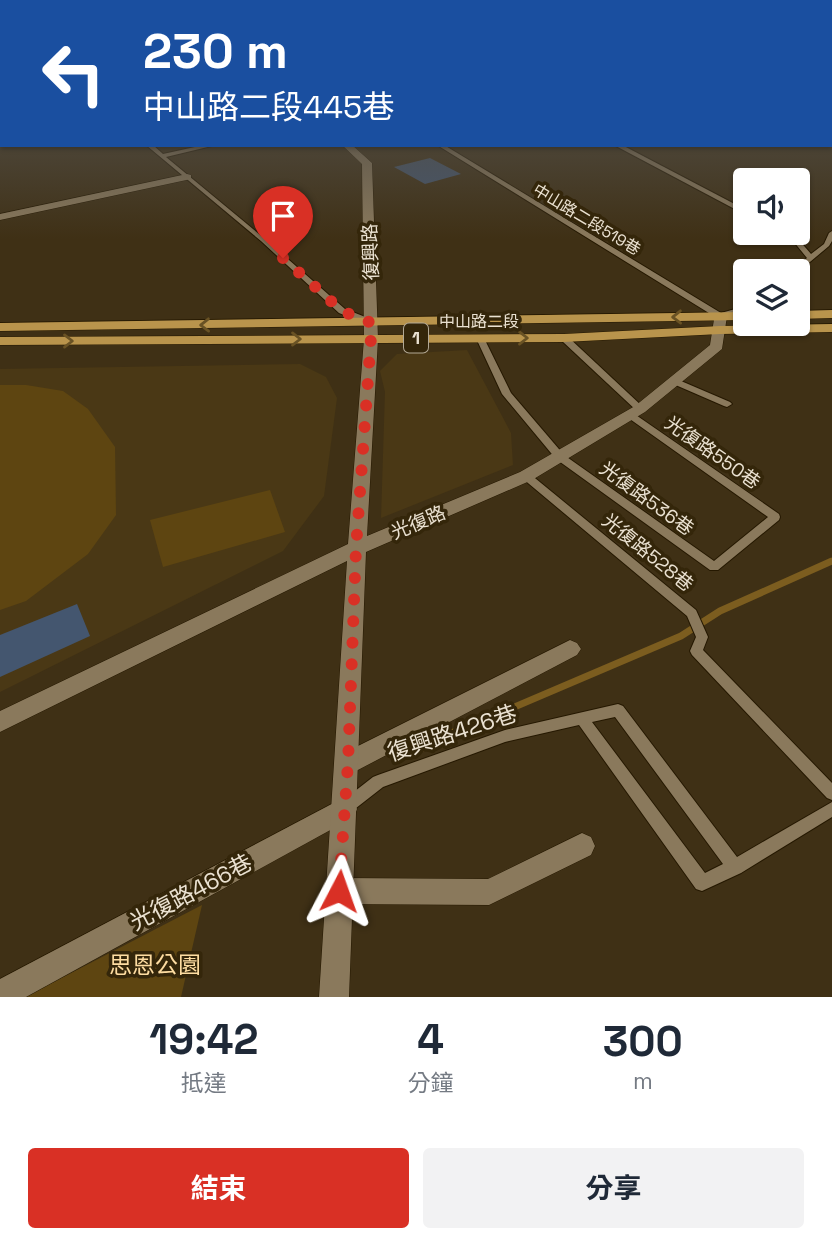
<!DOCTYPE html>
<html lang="zh-TW">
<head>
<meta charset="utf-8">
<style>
	:root { --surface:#fff; --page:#f2f2f3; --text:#1f2937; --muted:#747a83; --accent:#d93025 }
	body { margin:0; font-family:"Space Grotesk","Noto Sans TC",sans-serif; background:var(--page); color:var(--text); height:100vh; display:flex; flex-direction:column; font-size:26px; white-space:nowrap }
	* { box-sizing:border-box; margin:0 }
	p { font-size:23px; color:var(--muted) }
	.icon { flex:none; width:38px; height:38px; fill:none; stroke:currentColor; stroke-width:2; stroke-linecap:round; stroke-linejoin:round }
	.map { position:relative; height:997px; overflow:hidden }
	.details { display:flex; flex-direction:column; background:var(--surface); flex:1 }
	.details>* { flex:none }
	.banner { position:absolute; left:0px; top:0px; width:833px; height:147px; box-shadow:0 2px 5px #0004; background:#1a4fa0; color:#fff; overflow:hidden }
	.tools { position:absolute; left:733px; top:168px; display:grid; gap:14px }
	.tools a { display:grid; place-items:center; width:77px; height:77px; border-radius:7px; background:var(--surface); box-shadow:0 2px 5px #0004; font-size:35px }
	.pin { position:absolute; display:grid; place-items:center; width:60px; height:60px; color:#fff; margin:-72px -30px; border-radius:50% 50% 50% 0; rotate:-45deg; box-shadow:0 0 7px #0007 }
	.pin .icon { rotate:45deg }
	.me { position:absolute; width:77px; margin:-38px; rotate:4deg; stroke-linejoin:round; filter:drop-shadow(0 0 5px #0008) }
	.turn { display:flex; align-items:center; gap:24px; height:147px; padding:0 28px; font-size:32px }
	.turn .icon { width:91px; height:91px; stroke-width:2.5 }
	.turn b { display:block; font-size:49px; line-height:60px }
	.eta { display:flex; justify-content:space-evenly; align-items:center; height:119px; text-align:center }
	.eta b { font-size:42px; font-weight:700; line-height:49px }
	.action { display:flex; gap:14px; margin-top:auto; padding:14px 28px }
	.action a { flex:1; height:80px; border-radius:7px; background:var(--accent); color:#fff; font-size:28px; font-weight:700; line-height:80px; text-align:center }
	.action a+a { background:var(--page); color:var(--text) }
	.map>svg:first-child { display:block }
</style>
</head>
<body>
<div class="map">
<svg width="832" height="997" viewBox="0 0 832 997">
	<rect width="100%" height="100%" fill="#3f3015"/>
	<!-- built -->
	<g fill="#4a3815">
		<polygon points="467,350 511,433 513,465 381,518 385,392 380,371 397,354"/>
		<polygon points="300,364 326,377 337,398 324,496 283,551 0,692 0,369"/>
	</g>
	<!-- green -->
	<g fill="#5e4511">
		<polygon points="0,385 26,385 63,391 88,409 115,447 116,515 88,554 26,601 0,610"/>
		<polygon points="270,490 285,532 163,567 150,520"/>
		<polygon points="202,905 181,997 25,997"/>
	</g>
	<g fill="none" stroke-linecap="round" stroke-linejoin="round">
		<!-- stream-far1 -->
		<polyline stroke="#7c5d1f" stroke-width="7" points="491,717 681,636 720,611 832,561"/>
		<!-- stream -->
		<polyline stroke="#7c5d1f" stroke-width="9" points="401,756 496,715"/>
	</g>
	<!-- building -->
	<g fill="#44566f">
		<polygon points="430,158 461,174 425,184 394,167"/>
		<polygon points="77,604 90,636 0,677 0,635"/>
	</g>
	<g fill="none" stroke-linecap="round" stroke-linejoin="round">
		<!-- lane casing -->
		<g stroke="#251800" stroke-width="2">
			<g id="lane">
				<rect x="831" y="117" width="1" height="4"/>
				<polygon points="831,140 832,141 832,145 831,144"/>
				<polygon points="146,145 153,145 163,154 204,145 216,145 166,157 265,239 345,309 373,320 373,324 367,324 339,313 261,241"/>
				<polygon points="437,145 444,145 721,313 746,306 746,311 720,318 717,318"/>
				<polygon points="614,145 622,145 746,210 746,215"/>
				<path d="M832,231V241L829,246L798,272L792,271L807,258L794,242L778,233C793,233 802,243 811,254L824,244L829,233Z"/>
				<polygon points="477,336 483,336 484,338 511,393 564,455 714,561 768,517 627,417 625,415 627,413 633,413 779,514 780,517 779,520 718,570 710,570 556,459 502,394 476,338"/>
				<polygon points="561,336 567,336 643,407 645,409 643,411 637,411 561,340"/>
				<polygon points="674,378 730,402 732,404 727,407 724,406 671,383 671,379"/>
				<polygon points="526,473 530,474 696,610 708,637 703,650 832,783 832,800 827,798 692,655 690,651 696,637 687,616 522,478 521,476 522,474"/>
				<path d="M618,704L623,706L737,857L832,802V817L741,873L702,891L696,889L579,725L505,742L383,787L351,812L346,814L341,812L339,807L341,802L373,777L378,775L505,730ZM615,717L723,864L705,873L592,722Z"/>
			</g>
		</g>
		<!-- street casing -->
		<g stroke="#251800" stroke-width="1">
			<g id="street">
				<polygon points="187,174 191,175 191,179 0,220 0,214"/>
				<polygon points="570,640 577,643 581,649 577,655 356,771 348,774 340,771 336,763 340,755"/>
				<polygon points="345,797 354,801 357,809 354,817 26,997 0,997 0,979"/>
				<polygon points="582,833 591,837 595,846 591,855 489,905 339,904 330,900 326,891 330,882 339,878 488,879"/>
			</g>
		</g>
		<!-- secondary casing -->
		<g stroke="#251800" stroke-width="1">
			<g id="secondary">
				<rect x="0" y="117" width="2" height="6"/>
				<polygon points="342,145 352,145 372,163 378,339 367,536 520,472 635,406 710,345 715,313 725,313 727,316 722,349 645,412 532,480 366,552 349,997 319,997 347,561 0,732 0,711 348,544 364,339 362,164"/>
			</g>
		</g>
		<!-- primary casing -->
		<g stroke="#251800" stroke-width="1">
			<g id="primary">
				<polygon points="832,310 832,318 798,319 798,311"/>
				<polygon points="746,312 746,320 0,331 0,323"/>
				<polygon points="832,324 832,332 720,334 564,342 0,345 0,337 564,334 720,326"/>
			</g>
		</g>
		<!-- lane -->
		<use href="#lane" fill="#8a795c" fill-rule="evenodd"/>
		<!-- street -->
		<use href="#street" fill="#8a795c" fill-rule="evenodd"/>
		<!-- secondary -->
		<use href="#secondary" fill="#8a795c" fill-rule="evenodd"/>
		<!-- primary -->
		<use href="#primary" fill="#b9944c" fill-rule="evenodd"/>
	</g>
	<!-- one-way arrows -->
	<defs><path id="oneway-chevron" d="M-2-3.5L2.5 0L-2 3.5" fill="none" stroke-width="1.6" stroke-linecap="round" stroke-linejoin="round" transform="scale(1.75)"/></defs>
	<g stroke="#695224">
		<use href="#oneway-chevron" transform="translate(677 317) rotate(179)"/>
		<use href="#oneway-chevron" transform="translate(205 325) rotate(179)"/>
		<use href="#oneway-chevron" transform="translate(523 338)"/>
		<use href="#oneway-chevron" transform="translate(296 339)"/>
		<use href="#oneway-chevron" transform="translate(68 341)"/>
	</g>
	<!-- sky -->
	<linearGradient id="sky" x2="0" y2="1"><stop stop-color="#231a0c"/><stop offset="0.42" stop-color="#524e46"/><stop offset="1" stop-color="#524e46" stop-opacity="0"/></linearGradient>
	<rect width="832" height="239" fill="url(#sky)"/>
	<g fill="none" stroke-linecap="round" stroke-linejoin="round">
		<!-- route -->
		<polyline stroke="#d93025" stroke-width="12" stroke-dasharray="0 21.6" points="283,258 342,311 372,323 356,548 348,763 339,891"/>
	</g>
	<g text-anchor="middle" stroke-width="7" stroke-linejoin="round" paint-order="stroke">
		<!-- far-street labels -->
		<g font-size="16" fill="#eae1d1" stroke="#34260a">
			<text transform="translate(587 219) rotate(31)" y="6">中山路二段519巷</text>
			<text x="479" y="327">中山路二段</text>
		</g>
		<!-- shield labels -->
		<rect fill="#34260a" stroke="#b3a995" stroke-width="2" x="404" y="323.5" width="24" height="29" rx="5"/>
		<g font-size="18" font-weight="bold" fill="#eae1d1">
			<text x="416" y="344">1</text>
		</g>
		<!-- street labels -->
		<g font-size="19" fill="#eae1d1" stroke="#34260a">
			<text transform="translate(370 252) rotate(-92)" y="7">復興路</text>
			<text transform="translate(713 452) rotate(35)" y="7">光復路550巷</text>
			<text transform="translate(647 498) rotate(36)" y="7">光復路536巷</text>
			<text transform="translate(418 522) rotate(-23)" y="7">光復路</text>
			<text transform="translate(648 552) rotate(39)" y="7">光復路528巷</text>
		</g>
		<!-- near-street labels -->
		<g font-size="23" fill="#eae1d1" stroke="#34260a">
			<text transform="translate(452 733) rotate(-18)" y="8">復興路426巷</text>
			<text transform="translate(191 892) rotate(-28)" y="8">光復路466巷</text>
		</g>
		<!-- near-park labels -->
		<g font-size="23" fill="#fddca1" stroke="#34260a">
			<text x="155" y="973">思恩公園</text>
		</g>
	</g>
</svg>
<div class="tools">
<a><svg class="icon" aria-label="sound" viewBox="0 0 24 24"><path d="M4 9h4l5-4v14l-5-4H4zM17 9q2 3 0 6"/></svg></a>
<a><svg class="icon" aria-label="layers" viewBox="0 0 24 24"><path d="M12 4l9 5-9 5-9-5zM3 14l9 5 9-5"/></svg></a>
</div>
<div class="pin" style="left:283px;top:258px;background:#d93025"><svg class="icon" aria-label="arrive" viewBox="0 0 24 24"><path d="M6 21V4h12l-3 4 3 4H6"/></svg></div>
<svg class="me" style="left:339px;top:891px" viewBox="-20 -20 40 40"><path d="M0-17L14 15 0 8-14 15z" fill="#d93025" stroke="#fff" stroke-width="4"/></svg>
<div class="banner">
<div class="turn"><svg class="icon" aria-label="left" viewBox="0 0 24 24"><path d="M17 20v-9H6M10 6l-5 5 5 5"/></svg><div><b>230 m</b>中山路二段445巷</div></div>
</div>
</div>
<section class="details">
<div class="eta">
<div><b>19:42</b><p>抵達</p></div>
<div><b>4</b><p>分鐘</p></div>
<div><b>300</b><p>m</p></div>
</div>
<div class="action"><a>結束</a><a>分享</a></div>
</section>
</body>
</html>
